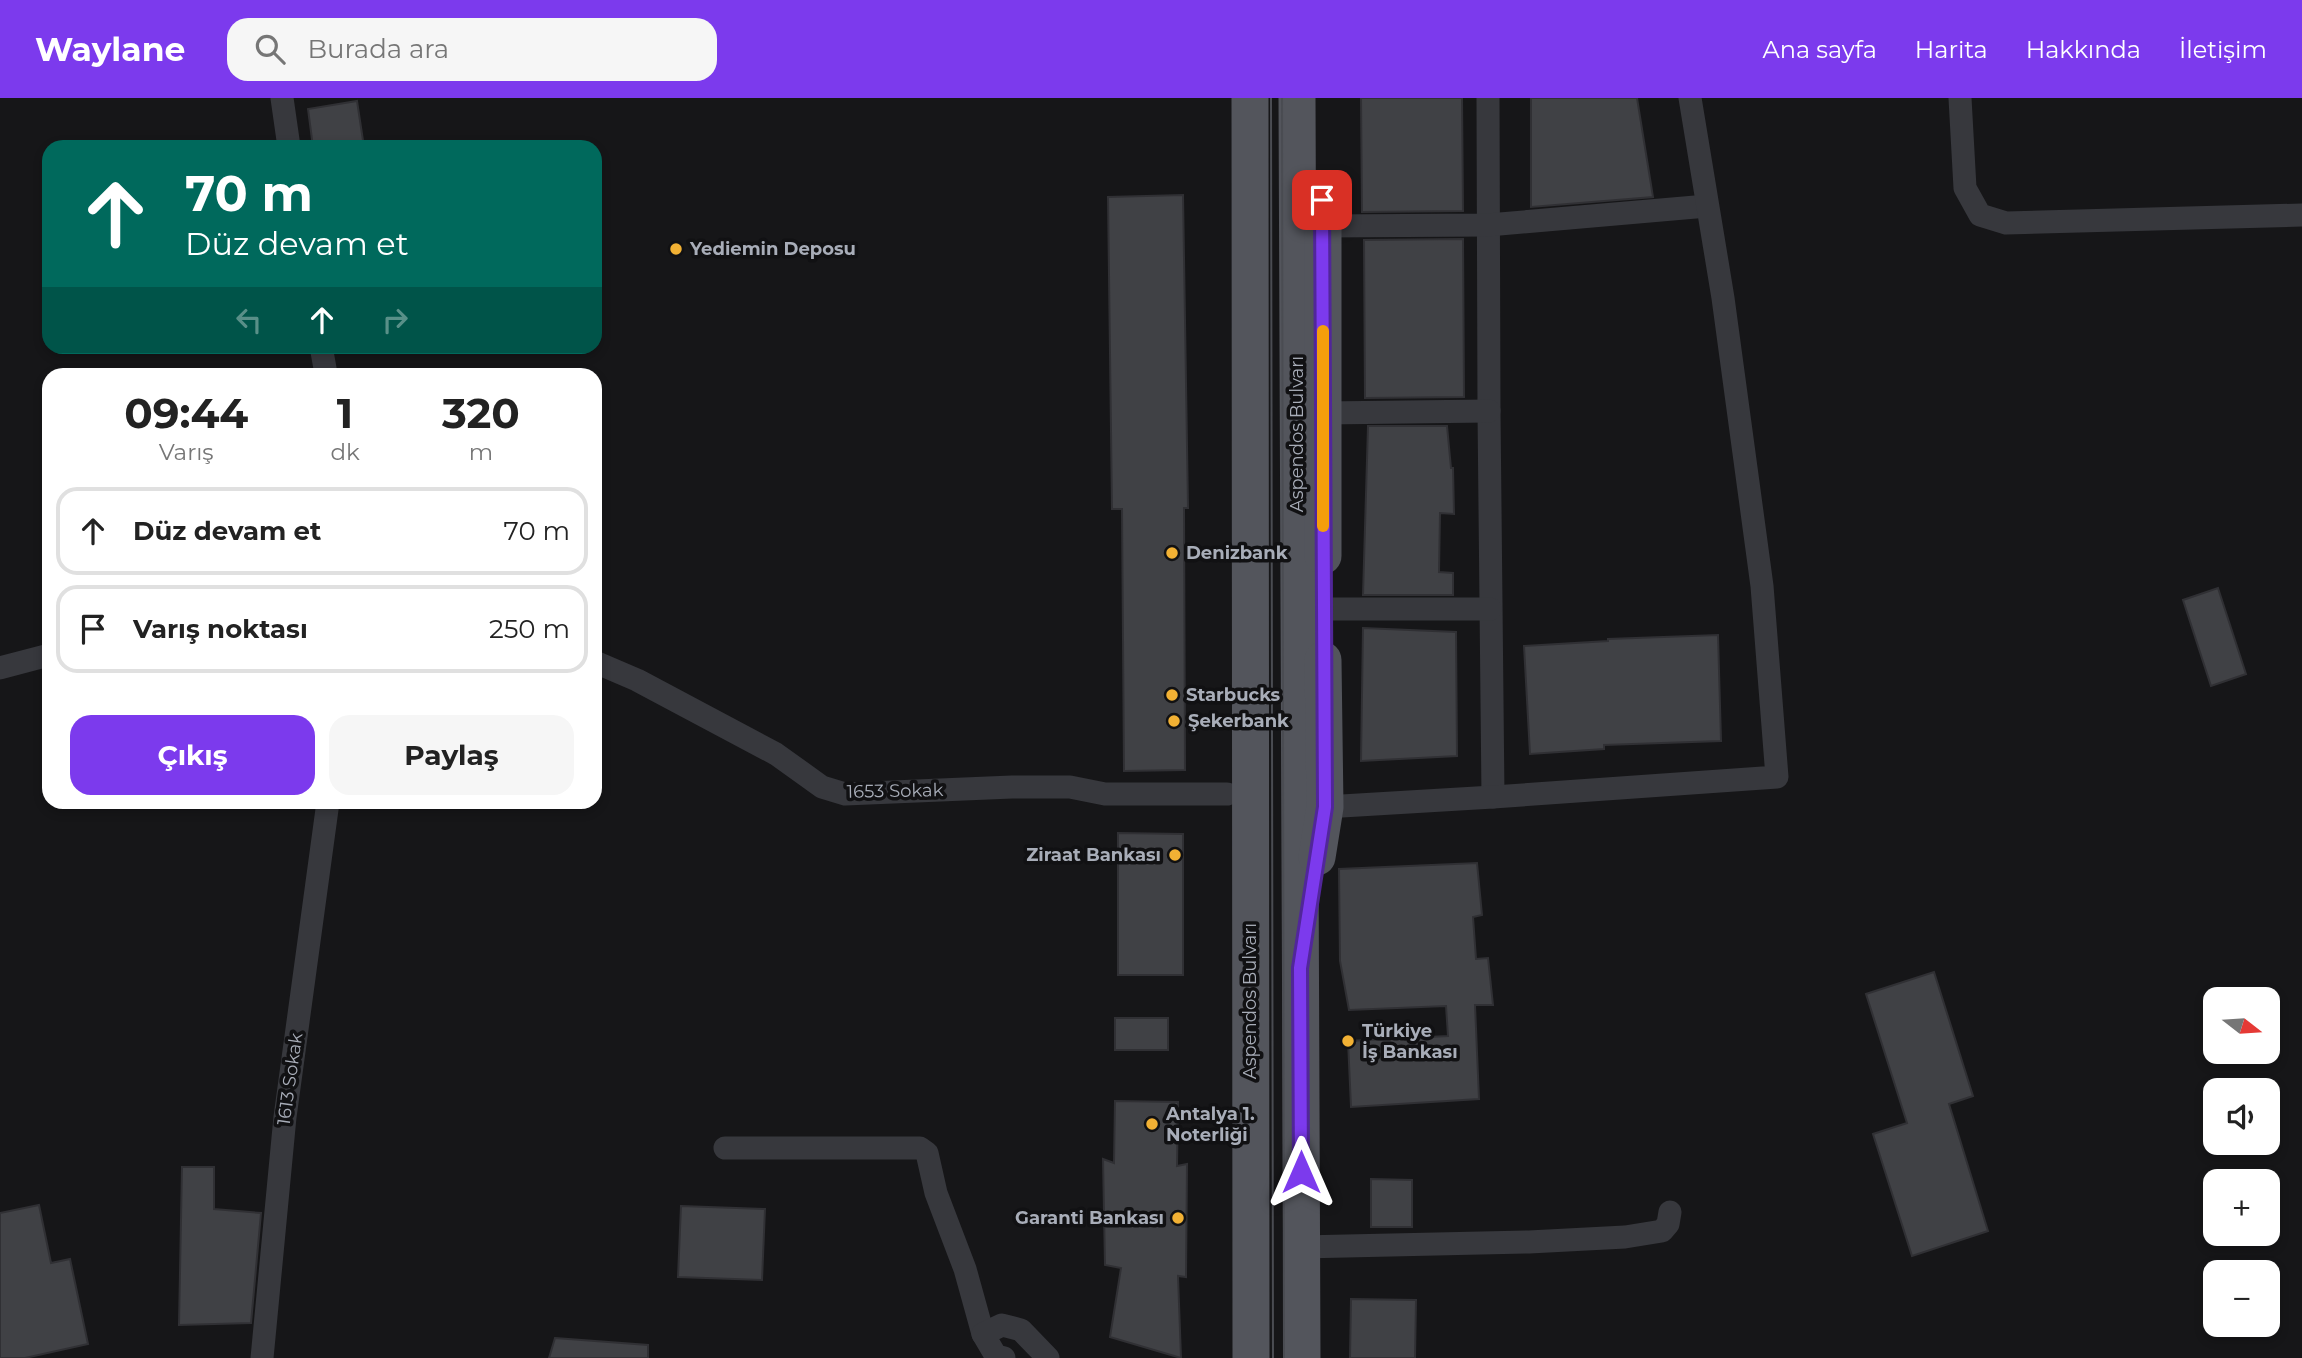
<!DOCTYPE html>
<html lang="tr">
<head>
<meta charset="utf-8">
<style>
	:root { --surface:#fff; --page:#f6f6f6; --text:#222; --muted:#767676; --line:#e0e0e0; --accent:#7c3aed }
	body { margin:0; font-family:Montserrat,sans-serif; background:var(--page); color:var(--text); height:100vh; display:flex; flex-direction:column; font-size:26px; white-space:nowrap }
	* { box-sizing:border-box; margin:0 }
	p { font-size:23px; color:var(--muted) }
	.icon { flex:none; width:38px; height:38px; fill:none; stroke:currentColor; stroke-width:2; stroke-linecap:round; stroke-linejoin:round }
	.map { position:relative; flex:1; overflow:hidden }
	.side { position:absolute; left:42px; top:270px; width:560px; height:441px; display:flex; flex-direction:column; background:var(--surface); border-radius:21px; box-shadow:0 4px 10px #0003 }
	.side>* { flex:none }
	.top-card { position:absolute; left:42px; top:42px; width:560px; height:214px; border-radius:21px; box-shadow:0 4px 10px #0003; background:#00695c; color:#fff; overflow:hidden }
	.needle { width:46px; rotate:107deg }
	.buttons { position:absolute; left:2203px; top:889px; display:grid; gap:14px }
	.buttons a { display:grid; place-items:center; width:77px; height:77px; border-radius:14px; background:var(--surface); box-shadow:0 4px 10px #0003; font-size:35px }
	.pin { position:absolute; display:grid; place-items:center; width:60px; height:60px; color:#fff; margin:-30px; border-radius:14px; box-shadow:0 4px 10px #0006 }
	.me { position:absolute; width:77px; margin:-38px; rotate:0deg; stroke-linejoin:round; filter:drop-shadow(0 0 5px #0008) }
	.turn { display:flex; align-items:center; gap:24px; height:147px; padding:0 28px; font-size:32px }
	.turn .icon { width:91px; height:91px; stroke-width:2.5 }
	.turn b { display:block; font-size:49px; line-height:60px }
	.lanes { display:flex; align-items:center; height:66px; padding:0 28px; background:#0003; justify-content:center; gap:35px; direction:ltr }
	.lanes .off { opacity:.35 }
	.eta { display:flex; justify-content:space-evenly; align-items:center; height:119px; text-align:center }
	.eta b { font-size:42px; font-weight:700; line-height:49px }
	.primary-button { display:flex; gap:14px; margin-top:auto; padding:14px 28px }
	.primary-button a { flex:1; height:80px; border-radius:21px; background:var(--accent); color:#fff; font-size:28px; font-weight:700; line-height:80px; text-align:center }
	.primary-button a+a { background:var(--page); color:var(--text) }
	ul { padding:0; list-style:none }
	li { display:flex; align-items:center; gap:21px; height:88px; margin:0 14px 10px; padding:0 14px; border:4px solid var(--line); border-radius:21px }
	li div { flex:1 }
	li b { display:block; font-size:26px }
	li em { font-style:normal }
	header { display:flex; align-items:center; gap:42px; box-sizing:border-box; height:98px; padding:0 35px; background:var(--accent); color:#fff }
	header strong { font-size:33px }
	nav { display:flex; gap:38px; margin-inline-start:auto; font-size:24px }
	.search { width:490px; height:63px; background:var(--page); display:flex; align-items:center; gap:18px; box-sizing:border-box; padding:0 24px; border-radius:21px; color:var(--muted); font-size:26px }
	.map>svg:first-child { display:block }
</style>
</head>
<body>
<header>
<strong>Waylane</strong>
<div class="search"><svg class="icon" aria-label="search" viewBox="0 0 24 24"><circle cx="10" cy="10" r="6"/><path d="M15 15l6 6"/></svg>Burada ara</div>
<nav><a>Ana sayfa</a><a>Harita</a><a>Hakkında</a><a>İletişim</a></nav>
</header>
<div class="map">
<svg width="2302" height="1260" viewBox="0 0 2302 1260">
	<rect width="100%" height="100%" fill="#161618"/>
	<!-- building -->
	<g fill="#404145" stroke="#303034" stroke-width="2">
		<polygon points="1361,0 1462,0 1463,113 1362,114"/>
		<polygon points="1531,0 1637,0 1653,99 1531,109"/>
		<polygon points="357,3 364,49 313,49 308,11"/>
		<polygon points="1183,97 1188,410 1184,410 1185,672 1124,673 1122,411 1112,411 1108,99"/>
		<polygon points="1463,141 1464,299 1365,300 1364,142"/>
		<polygon points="1368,328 1447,328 1451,370 1453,370 1454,416 1440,415 1439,474 1453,475 1453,497 1363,497"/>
		<polygon points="2218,490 2246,576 2211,588 2183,502"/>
		<polygon points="1363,530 1456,534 1457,658 1361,663"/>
		<polygon points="1718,537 1721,643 1604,647 1604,651 1530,656 1524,548 1608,543 1608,541"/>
		<polygon points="1118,735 1183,736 1183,877 1118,877"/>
		<polygon points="1477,765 1482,817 1473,819 1476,861 1488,860 1493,907 1475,907 1479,1001 1351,1009 1348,943 1448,938 1446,908 1349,912 1340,863 1339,771"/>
		<polygon points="1934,874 1973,998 1949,1006 1988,1133 1912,1158 1873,1036 1907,1025 1866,896"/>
		<rect x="1115" y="920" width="53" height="32"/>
		<polygon points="1115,1003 1178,1004 1177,1068 1187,1066 1186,1179 1178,1178 1181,1260 1110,1239 1121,1170 1105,1167 1103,1061 1114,1065"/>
		<polygon points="182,1069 214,1069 214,1111 261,1115 251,1225 179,1227"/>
		<polygon points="1371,1081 1412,1082 1412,1129 1371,1129"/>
		<polygon points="39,1107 51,1165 70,1161 88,1246 25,1260 0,1260 0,1115"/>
		<polygon points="681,1108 765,1111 762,1182 678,1179"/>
		<polygon points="1351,1201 1416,1202 1415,1260 1350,1260"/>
		<polygon points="555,1240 648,1247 648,1260 549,1260"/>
	</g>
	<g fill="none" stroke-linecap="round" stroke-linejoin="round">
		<!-- minor -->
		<g stroke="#37383d" stroke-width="23">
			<polyline points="282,0 289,49"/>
			<polyline points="1488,0 1489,313 1493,699"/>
			<polyline points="1960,0 1965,90 1980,117 2006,125 2302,117"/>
			<polyline points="1323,128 1488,127 1707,108"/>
			<polyline points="321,248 326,276"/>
			<polyline points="1323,315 1489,313"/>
			<polyline points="1323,511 1490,511"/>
			<polyline points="595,564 637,582 776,656 822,689 845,696 1012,689 1070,689 1105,696 1227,696"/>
			<polyline points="0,570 49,557"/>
			<polyline points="1325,709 1493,699 1777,679 1762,488 1723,200 1690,0"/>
			<polyline points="725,1050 920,1050 927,1055 936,1095 965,1171 983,1236"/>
			<polyline points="1301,1149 1529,1144 1625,1139 1662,1133 1668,1126 1670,1114"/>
			<polyline points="262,1260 285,1019 328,704"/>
			<polyline points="1004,1260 996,1258 983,1236 1002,1227 1021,1232 1048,1260"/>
		</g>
		<!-- primary -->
		<g stroke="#53555c" stroke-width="37">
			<polyline points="1250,0 1251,1260"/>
			<polyline points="1297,0 1302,1260"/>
			<polyline points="1323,110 1323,458"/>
			<polyline points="1317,759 1325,709 1323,562"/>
		</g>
		<!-- tram -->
		<g stroke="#4a4c52" stroke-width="2">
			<polyline points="1271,0 1273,1260"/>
			<polyline points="1282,0 1284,1260"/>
		</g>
	</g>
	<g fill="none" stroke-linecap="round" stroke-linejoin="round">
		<!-- route casing -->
		<g stroke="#51269a" stroke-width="18">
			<polyline id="route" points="1301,1074 1300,870 1325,709 1322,102"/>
		</g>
		<!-- route -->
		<use href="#route" stroke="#7c3aed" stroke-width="12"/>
		<!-- slow -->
		<polyline stroke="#f59e0b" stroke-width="12" points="1323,233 1323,428"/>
	</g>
	<!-- markers -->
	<g fill="#f2b134" stroke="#111113" stroke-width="2.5">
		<circle cx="676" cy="151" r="7"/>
		<circle cx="1172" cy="455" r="7"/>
		<circle cx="1172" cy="597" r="7"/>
		<circle cx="1174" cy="623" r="7"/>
		<circle cx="1175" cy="757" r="7"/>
		<circle cx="1348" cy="943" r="7"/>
		<circle cx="1152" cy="1026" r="7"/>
		<circle cx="1178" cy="1120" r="7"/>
	</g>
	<g text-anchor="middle" stroke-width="7" stroke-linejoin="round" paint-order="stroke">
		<!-- poi labels -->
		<g font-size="18" font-weight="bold" fill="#a8adb8" stroke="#111113" text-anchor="start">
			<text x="690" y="157">Yediemin Deposu</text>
			<text x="1186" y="461">Denizbank</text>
			<text x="1186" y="603">Starbucks</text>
			<text x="1188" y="629">Şekerbank</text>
			<text x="1161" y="763" text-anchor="end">Ziraat Bankası</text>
			<text x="1362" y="939">Türkiye<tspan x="1362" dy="21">İş Bankası</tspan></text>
			<text x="1166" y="1022">Antalya 1.<tspan x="1166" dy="21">Noterliği</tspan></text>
			<text x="1164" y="1126" text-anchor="end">Garanti Bankası</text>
		</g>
		<!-- street labels -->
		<g font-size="18" fill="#a8adb8" stroke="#111113">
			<text transform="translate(1297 336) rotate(-90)" y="6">Aspendos Bulvarı</text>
			<text transform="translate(895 693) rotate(-1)" y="6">1653 Sokak</text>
			<text transform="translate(1250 903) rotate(-90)" y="6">Aspendos Bulvarı</text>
			<text transform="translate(290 981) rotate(-82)" y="6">1613 Sokak</text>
		</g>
	</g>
</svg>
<div class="buttons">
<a><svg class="needle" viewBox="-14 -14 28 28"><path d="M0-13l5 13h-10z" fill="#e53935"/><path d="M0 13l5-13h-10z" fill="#767676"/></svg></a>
<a><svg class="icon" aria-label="sound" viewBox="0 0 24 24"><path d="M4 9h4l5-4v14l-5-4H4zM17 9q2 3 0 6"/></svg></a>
<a>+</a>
<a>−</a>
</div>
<div class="pin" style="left:1322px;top:102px;background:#d93025"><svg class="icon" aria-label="arrive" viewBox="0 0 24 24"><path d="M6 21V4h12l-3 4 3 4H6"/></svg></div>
<svg class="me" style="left:1301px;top:1074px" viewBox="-20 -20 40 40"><path d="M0-17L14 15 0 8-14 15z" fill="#7c3aed" stroke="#fff" stroke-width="4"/></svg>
<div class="top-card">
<div class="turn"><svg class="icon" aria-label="ahead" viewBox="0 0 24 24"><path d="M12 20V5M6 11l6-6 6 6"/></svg><div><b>70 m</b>Düz devam et</div></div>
<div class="lanes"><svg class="icon off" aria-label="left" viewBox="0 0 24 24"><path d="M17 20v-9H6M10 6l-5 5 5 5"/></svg><svg class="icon" aria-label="ahead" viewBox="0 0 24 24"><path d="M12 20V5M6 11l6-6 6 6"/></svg><svg class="icon off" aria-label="right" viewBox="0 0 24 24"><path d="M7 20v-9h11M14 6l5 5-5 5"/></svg></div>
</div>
<section class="side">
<div class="eta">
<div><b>09:44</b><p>Varış</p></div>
<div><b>1</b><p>dk</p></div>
<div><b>320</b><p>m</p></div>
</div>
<ul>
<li><svg class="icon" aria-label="ahead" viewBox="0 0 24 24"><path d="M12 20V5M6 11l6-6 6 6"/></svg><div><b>Düz devam et</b></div><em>70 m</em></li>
<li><svg class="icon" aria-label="arrive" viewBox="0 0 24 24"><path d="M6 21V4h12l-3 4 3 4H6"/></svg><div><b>Varış noktası</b></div><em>250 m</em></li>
</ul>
<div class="primary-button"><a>Çıkış</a><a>Paylaş</a></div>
</section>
</div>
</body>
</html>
